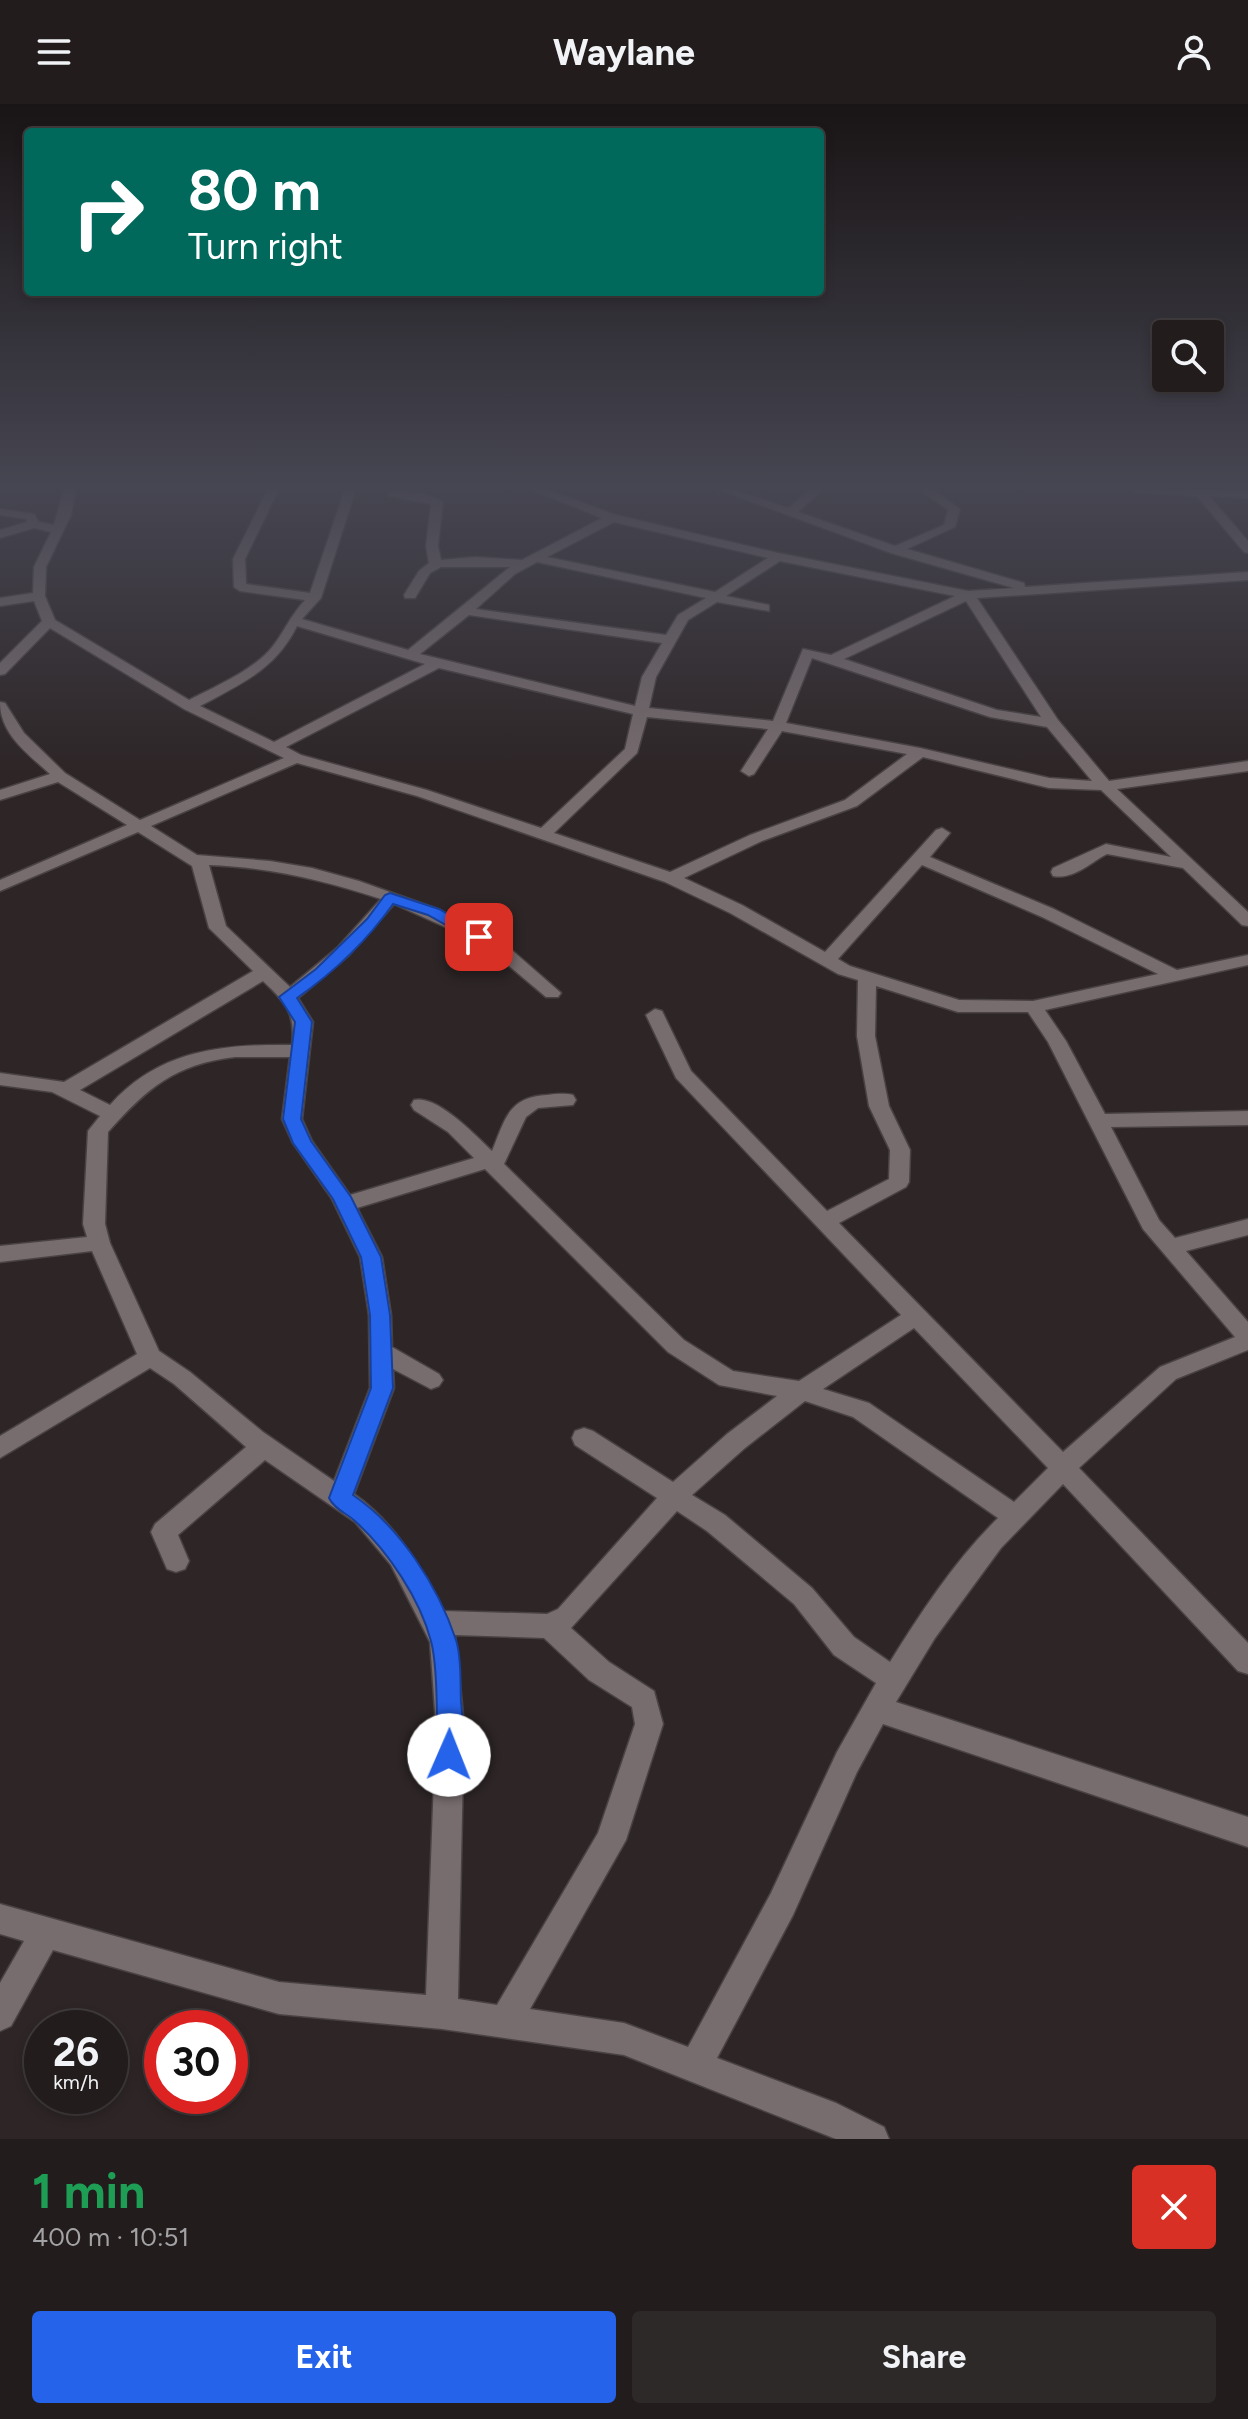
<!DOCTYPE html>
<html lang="en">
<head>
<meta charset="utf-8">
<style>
	:root { --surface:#221c1c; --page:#2e2929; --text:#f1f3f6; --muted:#a2a1a3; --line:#3f3a3b; --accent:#2563eb }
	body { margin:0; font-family:Figtree,sans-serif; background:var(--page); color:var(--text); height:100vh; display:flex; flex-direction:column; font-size:30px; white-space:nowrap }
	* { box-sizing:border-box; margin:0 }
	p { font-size:26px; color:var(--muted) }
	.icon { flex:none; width:44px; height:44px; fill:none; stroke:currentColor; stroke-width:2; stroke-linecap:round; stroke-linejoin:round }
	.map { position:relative; height:2035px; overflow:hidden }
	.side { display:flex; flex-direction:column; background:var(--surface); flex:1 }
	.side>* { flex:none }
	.banner { position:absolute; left:24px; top:24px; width:800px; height:168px; border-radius:8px; box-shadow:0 4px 12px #0003,0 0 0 2px var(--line); background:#00695c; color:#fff; overflow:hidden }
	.controls { position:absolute; left:1152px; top:216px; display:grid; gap:16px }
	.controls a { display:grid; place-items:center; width:72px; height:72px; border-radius:8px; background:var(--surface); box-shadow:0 4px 12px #0003,0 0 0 2px var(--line); font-size:40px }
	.speed { position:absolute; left:24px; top:1906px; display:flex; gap:16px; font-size:40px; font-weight:700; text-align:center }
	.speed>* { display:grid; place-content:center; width:104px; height:104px; border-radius:50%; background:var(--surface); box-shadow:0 4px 12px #0003,0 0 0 2px var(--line); line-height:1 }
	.speed small { font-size:20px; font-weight:400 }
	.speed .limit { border:12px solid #d22; background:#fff; color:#111 }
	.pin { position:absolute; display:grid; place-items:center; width:68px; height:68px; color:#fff; margin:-34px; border-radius:16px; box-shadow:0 4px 12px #0006 }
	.me { position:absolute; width:88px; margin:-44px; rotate:1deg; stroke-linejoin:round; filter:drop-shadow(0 0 6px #0008) }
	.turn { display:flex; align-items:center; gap:28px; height:168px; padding:0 32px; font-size:36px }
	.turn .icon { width:104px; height:104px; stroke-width:2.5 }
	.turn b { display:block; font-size:56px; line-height:68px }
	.round { display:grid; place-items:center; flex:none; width:84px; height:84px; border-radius:8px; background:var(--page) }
	.overview { display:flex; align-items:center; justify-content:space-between; height:136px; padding:0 32px }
	h1 { font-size:48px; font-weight:700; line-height:60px; color:#1e9e55 }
	.cta { display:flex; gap:16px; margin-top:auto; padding:16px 32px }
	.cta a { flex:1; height:92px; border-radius:8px; background:var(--accent); color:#fff; font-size:32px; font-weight:700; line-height:92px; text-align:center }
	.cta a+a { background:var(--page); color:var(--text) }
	header { display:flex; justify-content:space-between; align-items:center; height:104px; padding:0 32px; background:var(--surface); font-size:36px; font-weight:700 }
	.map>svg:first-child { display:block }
</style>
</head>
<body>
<header><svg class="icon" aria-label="menu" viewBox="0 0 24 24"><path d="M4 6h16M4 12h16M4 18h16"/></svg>Waylane<svg class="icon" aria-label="person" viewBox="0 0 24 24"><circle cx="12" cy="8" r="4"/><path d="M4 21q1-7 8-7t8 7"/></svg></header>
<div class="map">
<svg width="1248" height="2035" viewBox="0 0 1248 2035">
	<rect width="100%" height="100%" fill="#2d2526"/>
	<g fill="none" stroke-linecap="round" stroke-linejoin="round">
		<!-- minor casing -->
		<g stroke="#494243" stroke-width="3">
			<g id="minor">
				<path d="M64,385H76L71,411L46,463L45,492L55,516L189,596C214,583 256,565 273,542C286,525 289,514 305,496L240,487L234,483L233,455L268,385H279L245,455L246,480L310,489L345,385H356L321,494L302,515L408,546L510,463H441L430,469L415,494H405L404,491L419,467L429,459L426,442L431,400L389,392V388C406,386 428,389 443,398L438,442L441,456L475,453L522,456L602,414L530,385H545L616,411L778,449L968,487L1014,484L891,449L717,385H733L788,404L812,385H824L798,408L895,442L944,421L948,406L919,385H932L960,405L955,423L907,445L1024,479L1025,483L1248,468V476L977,494L1058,616L1109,677L1248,657V667L1117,685L1248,808V822L1242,821L1183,764L1107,750C1091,758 1074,776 1053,772L1051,768L1053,764L1106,740L1171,753L1101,686L1049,684L923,653L857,702L762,737L684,774L742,801L825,848L936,726L942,724L950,729L930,753L1054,805L1177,866L1248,851V861L1045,906L1066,937L1105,1010L1248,1007V1021L1111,1023L1159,1116L1175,1134L1248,1115V1131L1186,1147L1248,1218V1246L1176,1275L1079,1364L1248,1539V1570L1238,1567L1063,1380L1001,1444L935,1534L896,1598L1248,1713V1743L883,1620L857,1668L793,1811L717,1954L836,1999L884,2023L889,2035H836L624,1951L442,1925L279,1910L53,1846L11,1922L0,1927V1879L24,1837L0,1830V1800L279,1878L426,1891L436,1621L430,1538L391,1461L355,1418L265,1356L178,1431L189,1457L185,1465L176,1468L167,1465L151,1428L155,1420L246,1343L174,1280L150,1264L0,1354V1332L137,1250L92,1147L0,1158V1142L87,1133L83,1120L88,1027L100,1012L52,988L0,981V969L64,978L253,867L209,824L192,762L138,728L0,787V776L127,721L58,678L0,696V686L50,670C27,649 0,630 0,598L5,599L24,629L65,669L140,716L284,654L184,605L50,524L5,570L0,571V559L42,517L34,497L0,502V494L33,489L34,463L51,428L34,424L0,434V426L27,418L26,415L0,411V405L34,410L39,418L54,421ZM614,418L768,454L715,488L547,453ZM780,457L955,492L831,551L803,545L773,617L649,604L656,573L688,516L717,498L769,507V501L726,492ZM537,458L706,494L678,511L666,531L476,505L515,470ZM966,497L1041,613L997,606L844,555ZM469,511L662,539L642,573L635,602L420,550ZM297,522L425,560L274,638L200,602C242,579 275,566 297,522ZM812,554L990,613L1047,623L1092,677L1049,674L920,644L786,619ZM439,564L633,610L625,645L541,724L427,686L301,651L286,643ZM647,613L768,625L741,667L749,672L754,670L782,627L907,650L845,696L750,731L670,768L554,729L637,649ZM297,659L417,692L665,778L730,809L838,870L858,876L857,932L869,1002L890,1046L889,1075L827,1107L691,967L662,907L655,905L646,911L676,974L901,1211L799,1277L733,1267L684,1236L504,1060L526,1013L538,1004L573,1001L576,996L573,991C564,989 556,990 547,991C508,993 505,1016 492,1047C476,1032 437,990 414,996L411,1001L414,1006L448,1028L474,1054L350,1091L312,1037L302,1015L313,918L298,894L349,851L394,800L463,831L495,850L546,893H558L561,889L507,842L440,806L359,777L312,764L270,757L197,751L151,722ZM209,761C268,763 324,776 381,795L337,844L290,883L226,822ZM922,761L1042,813L1158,870L1033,897L959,896L850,862L838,855ZM263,877C285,898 296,909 292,941C222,940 159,946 110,1001L80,986ZM876,882L958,908H1028L1048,938L1143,1125L1235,1233L1160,1263L1063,1348L839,1119L906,1083L909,1078L910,1046L889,1002L875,932ZM235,953H290L282,1015L293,1039L332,1095L360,1153L369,1211L370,1284L334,1377L263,1328L190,1268L159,1247L110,1139L105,1120L108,1028C147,984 175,960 235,953ZM485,1065L668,1248L719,1281L777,1292L727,1330L673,1378L593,1327L584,1324L575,1327L572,1334L575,1341L657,1394L558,1505L547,1510L444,1507C419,1463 397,1420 354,1390L394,1284L393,1265L431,1285L439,1282L443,1276L439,1270L392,1243L391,1211L382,1153L357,1104ZM914,1224L1048,1364L1014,1398L869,1299L823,1285ZM805,1297L853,1313L998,1414C956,1455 921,1508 890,1558L854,1533L812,1484L725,1411L692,1391L745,1344ZM677,1407L707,1427L794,1500L834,1551L876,1579L837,1648L771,1789L688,1943L624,1919L530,1905L626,1736L663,1620L654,1587L609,1558L571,1524ZM455,1531L544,1534L589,1576L632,1603L635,1620L598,1729L497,1901L458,1895L464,1621Z"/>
				<polygon points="1129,385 1248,388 1248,394 1209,392 1248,437 1248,449 1244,448 1197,392 1135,388"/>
			</g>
		</g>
		<!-- minor -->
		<use href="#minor" fill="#776c6e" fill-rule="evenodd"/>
	</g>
	<!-- sky -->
	<linearGradient id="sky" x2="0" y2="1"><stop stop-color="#191415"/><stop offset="0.57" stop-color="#464652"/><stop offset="1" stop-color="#464652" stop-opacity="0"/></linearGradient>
	<rect width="1248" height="670" fill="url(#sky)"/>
	<!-- route -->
	<path fill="#2563eb" stroke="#184099" stroke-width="2" d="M390,789L439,805L487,833L485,837H474L428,811L393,800C367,837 334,868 297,894L312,918L301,1015L311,1037L351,1093L381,1153L390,1211L393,1284L353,1391C400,1423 438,1482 456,1536C462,1555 460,1579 461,1598C463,1618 466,1641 458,1659L449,1663L440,1659C434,1648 437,1636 437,1623C437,1600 437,1559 431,1537C420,1495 388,1447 356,1418C347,1409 335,1406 329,1394L371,1284L370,1211L361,1153L333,1095L293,1039L283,1015L295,918L279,893L316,865L367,815L385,791Z"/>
</svg>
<div class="controls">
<a><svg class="icon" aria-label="search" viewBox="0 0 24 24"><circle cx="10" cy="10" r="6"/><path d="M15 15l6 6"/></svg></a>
</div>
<div class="speed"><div>26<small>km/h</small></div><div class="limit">30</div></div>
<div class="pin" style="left:479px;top:833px;background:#d93025"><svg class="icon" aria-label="arrive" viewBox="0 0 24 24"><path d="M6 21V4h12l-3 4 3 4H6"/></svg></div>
<svg class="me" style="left:449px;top:1651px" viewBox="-20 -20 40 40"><circle r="19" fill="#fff"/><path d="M0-13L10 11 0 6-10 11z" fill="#2563eb"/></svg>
<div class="banner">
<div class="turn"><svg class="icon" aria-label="right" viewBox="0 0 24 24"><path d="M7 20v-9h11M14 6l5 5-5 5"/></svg><div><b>80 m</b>Turn right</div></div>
</div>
</div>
<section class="side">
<div class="overview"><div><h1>1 min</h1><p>400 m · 10:51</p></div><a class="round" style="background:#d93025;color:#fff"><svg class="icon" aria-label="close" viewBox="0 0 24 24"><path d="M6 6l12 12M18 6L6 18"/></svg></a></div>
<div class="cta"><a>Exit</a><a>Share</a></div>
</section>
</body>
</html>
